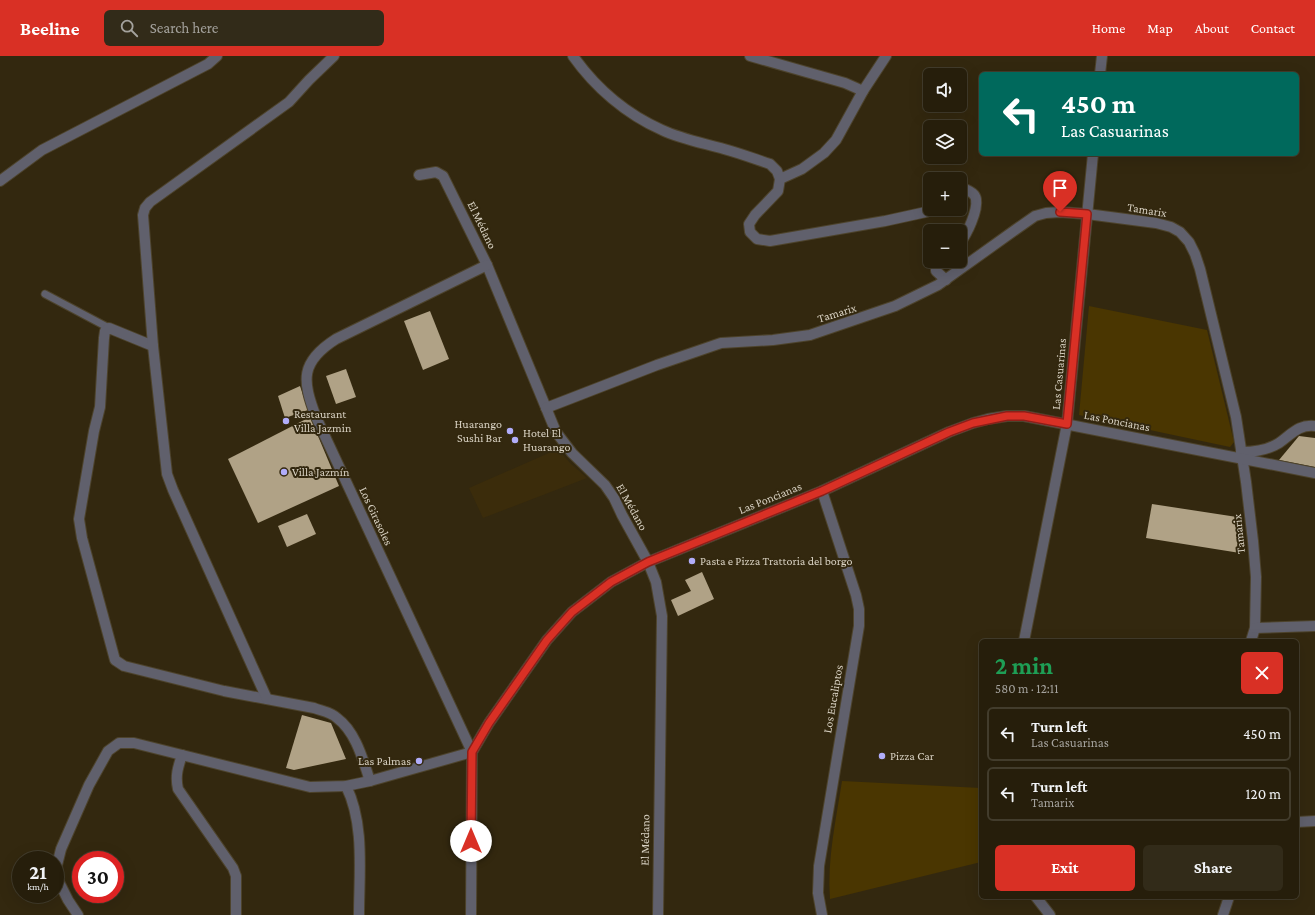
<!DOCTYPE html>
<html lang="en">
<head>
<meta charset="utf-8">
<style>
	:root { --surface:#261e0b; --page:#322b19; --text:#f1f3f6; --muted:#a4a29d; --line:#423c2c; --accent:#d93025 }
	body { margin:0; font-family:"Crimson Pro",serif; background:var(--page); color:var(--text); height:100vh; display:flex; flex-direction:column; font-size:15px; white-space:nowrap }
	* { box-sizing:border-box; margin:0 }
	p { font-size:13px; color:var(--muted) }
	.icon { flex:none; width:22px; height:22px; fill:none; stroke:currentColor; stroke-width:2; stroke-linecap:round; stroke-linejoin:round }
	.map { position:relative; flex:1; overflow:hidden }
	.drawer { position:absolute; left:979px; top:583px; width:320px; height:260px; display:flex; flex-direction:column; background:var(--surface); border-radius:6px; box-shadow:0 4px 16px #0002,0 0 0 1px var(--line) }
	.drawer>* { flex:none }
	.banner { position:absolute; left:979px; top:16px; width:320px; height:84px; border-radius:6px; box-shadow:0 4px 16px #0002,0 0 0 1px var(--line); background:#00695c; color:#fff; overflow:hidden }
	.fabs { position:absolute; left:923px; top:12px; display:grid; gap:8px }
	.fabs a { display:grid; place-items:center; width:44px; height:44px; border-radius:6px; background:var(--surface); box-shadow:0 4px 16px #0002,0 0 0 1px var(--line); font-size:20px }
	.speed { position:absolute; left:12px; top:795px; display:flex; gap:8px; font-size:20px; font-weight:700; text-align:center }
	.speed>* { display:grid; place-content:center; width:52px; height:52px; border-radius:50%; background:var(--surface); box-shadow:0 4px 16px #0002,0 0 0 1px var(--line); line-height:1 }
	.speed small { font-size:10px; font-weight:400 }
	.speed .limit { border:6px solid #d22; background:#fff; color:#111 }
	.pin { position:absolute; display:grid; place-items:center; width:34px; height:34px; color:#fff; margin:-41px -17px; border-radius:50% 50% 50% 0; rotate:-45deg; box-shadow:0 0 4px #0007 }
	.pin .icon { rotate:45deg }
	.me { position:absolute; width:44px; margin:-22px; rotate:0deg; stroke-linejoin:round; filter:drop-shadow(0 0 3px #0008) }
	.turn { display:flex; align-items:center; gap:14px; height:84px; padding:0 16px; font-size:18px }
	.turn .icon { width:52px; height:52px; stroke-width:2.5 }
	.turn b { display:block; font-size:28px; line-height:34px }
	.round { display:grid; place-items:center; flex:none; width:42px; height:42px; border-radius:6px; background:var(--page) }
	.summary { display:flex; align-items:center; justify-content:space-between; height:68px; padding:0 16px }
	h1 { font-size:24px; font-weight:700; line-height:30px; color:#1e9e55 }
	.button { display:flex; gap:8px; margin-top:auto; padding:8px 16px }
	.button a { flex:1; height:46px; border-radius:6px; background:var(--accent); color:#fff; font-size:16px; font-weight:700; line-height:46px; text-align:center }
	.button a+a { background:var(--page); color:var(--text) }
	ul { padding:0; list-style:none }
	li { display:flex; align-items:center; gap:12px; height:54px; margin:0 8px 6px; padding:0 8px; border:2px solid var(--line); border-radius:6px }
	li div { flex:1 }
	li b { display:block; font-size:15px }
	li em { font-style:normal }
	header { display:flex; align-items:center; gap:24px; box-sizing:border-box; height:56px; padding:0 20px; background:var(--accent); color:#fff }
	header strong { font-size:19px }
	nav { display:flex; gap:22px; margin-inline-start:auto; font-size:14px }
	.search { width:280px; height:36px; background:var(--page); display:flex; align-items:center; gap:10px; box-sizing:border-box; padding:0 14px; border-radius:6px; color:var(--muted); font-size:15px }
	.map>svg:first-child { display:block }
</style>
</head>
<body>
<header>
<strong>Beeline</strong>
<div class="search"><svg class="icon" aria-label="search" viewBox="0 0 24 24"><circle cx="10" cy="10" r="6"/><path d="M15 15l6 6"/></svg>Search here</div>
<nav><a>Home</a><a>Map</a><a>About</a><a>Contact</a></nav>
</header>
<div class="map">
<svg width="1315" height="859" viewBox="0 0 1315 859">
	<rect width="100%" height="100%" fill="#33280f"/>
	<!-- built -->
	<polygon fill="#3b2c0b" points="558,393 570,407 587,422 483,462 469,432"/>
	<!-- green -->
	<g fill="#4a3601">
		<polygon points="1089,250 1207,274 1234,386 1230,391 1079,359"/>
		<path d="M842,725L981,732V806L830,843C827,803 836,764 842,725Z"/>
	</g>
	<!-- building -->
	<g fill="#b0a286">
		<polygon points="430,255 449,303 423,314 404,265"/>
		<polygon points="346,313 356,341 336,348 326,320"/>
		<polygon points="300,330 308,354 285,362 278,340"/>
		<polygon points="310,361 339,430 258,467 228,403"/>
		<polygon points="1299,380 1315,382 1315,411 1279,404"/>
		<polygon points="1152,448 1237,461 1240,497 1146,482"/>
		<polygon points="307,458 316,478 287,491 278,470"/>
		<polygon points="702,516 714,543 678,560 671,544 691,535 685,524"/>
		<polygon points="302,659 331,667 346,703 294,714 286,712"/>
	</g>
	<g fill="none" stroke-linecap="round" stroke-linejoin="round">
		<!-- lane casing -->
		<g stroke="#4d432c" stroke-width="9">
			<polyline id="lane" points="45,238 109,272"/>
		</g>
		<!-- street casing -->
		<g stroke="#4d432c" stroke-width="12">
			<g id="street">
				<path d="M573,0C595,31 626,58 662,74C681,83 703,87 724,93C739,97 755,103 770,108L777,115L780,123"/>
				<polyline points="750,0 845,27 863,35"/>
				<polyline points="886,0 863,35 836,84 824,97 802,113 780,123 778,135 755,159 749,168 750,176 757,183 770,185 885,165 926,156 930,153"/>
				<polyline points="1100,18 1102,0"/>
				<polyline points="419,119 436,116 443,120 487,209 556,376 572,397 605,429 614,442 622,459 648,506 656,526 662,560 658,859"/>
				<polyline points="0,125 42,94 208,8 217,0"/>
				<path d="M960,134L965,133C969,135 975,137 976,143C978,155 967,178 960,187"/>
				<polyline points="939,205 936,211 936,215 946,224"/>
				<path d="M153,290L109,272L105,275L104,282L100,351L94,375L79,463L82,482L115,604L124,610L224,635L314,652C322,655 331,656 337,662C356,676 363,704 370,725"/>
				<polyline points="546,352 657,309 721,287 773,284 810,279 895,250 938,229 1015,174 1035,160 1046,157 1060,156 1087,158 1156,167 1171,171 1180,176 1189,186 1195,198 1200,213 1236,361 1246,426 1253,485 1256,521 1255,572 1251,585"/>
				<path d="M1241,396C1253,396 1268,394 1279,387C1291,379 1298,368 1315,370"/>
				<polyline points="1255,572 1315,570"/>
				<polyline points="1024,585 1067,368 1093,98"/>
				<polyline points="267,643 173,434 167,418 153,290 143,159 145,152 150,146 289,46 309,24 334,0"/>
				<path d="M182,699C178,711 175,720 178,733L233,812L236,820V859"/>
				<path d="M346,730C365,768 359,817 359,859"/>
				<polyline points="1297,766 1315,765"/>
				<polyline points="1036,841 1050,859"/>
				<path d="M78,859L68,844L58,824L57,809L61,793L89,729L108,695L119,687H134L310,731L346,730L370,725L472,696L316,361C302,324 300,306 336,283L487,209"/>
				<polyline points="471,859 472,696 489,667 547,584 572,556 611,526 648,506 822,435 949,376 973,367 988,363 1007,360 1024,360 1315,417"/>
				<polyline points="822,859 818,837 819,810 859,570 859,553 856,539 822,435"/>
				<polyline points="1223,859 1229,841"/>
			</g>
		</g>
		<!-- lane -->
		<use href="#lane" stroke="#60606c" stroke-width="7"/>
		<!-- street -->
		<use href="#street" stroke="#60606c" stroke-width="10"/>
	</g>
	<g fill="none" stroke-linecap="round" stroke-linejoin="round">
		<!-- route casing -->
		<g stroke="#8d1f18" stroke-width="10">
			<polyline id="route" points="471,785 472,696 489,667 547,584 572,556 611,526 648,506 822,435 949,376 973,367 1007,360 1024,360 1067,368 1087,158 1060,156"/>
		</g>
		<!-- route -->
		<use href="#route" stroke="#d93025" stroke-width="7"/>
	</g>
	<!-- markers -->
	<g fill="#b1adfa" stroke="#33280f" stroke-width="1.5">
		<circle cx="286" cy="365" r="4"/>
		<circle cx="510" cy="375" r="4"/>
		<circle cx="515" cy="384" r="4"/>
		<circle cx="284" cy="416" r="4"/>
		<circle cx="692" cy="505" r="4"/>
		<circle cx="882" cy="700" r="4"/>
		<circle cx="419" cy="705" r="4"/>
	</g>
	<g text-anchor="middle" stroke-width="4" stroke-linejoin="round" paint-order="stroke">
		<!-- street labels -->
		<g font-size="12" fill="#d8d1c2" stroke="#33280f">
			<text transform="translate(1147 154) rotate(9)" y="4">Tamarix</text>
			<text transform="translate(482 169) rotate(64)" y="4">El Médano</text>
			<text transform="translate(837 257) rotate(-17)" y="4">Tamarix</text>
			<text transform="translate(1059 318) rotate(-85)" y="4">Las Casuarinas</text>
			<text transform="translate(1117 365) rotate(11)" y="4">Las Poncianas</text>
			<text transform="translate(770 442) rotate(-22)" y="4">Las Poncianas</text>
			<text transform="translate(632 451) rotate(61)" y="4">El Médano</text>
			<text transform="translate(376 460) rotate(65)" y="4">Los Girasoles</text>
			<text transform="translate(1239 478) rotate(-96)" y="4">Tamarix</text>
			<text transform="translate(833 643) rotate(-80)" y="4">Los Eucaliptos</text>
			<text transform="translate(645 784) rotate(-89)" y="4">El Médano</text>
		</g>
		<!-- poi labels -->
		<g font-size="12" fill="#d8d1c2" stroke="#33280f" text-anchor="start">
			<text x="294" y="362">Restaurant<tspan x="294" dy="14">Villa Jazmin</tspan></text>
			<text x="502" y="372" text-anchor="end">Huarango<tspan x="502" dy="14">Sushi Bar</tspan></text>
			<text x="523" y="381">Hotel El<tspan x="523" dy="14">Huarango</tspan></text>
			<text x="292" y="420">Villa Jazmín</text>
			<text x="700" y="509">Pasta e Pizza Trattoria del borgo</text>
			<text x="890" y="704">Pizza Car</text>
			<text x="411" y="709" text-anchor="end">Las Palmas</text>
		</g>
	</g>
</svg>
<div class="fabs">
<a><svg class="icon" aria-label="sound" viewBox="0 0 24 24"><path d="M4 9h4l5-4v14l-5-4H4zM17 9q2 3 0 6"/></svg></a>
<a><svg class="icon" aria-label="layers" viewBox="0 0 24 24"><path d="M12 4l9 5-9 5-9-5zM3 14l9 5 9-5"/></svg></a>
<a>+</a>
<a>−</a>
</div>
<div class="speed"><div>21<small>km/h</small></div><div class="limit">30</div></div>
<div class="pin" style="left:1060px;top:156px;background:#d93025"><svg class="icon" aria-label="arrive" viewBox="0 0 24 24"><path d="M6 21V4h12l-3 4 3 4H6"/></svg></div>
<svg class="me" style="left:471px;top:785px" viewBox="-20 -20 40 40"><circle r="19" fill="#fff"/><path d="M0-13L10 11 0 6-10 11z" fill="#d93025"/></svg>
<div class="banner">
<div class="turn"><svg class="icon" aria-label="left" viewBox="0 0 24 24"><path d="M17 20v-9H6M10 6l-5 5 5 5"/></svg><div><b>450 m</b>Las Casuarinas</div></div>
</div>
<section class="drawer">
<div class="summary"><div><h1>2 min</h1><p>580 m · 12:11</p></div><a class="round" style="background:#d93025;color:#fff"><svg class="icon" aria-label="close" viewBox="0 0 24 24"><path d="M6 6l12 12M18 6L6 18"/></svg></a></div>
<ul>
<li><svg class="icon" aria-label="left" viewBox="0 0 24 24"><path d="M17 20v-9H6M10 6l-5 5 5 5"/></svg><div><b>Turn left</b><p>Las Casuarinas</p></div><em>450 m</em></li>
<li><svg class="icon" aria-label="left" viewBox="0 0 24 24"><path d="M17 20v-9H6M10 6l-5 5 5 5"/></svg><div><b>Turn left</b><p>Tamarix</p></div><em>120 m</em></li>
</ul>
<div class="button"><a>Exit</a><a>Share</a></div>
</section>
</div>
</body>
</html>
